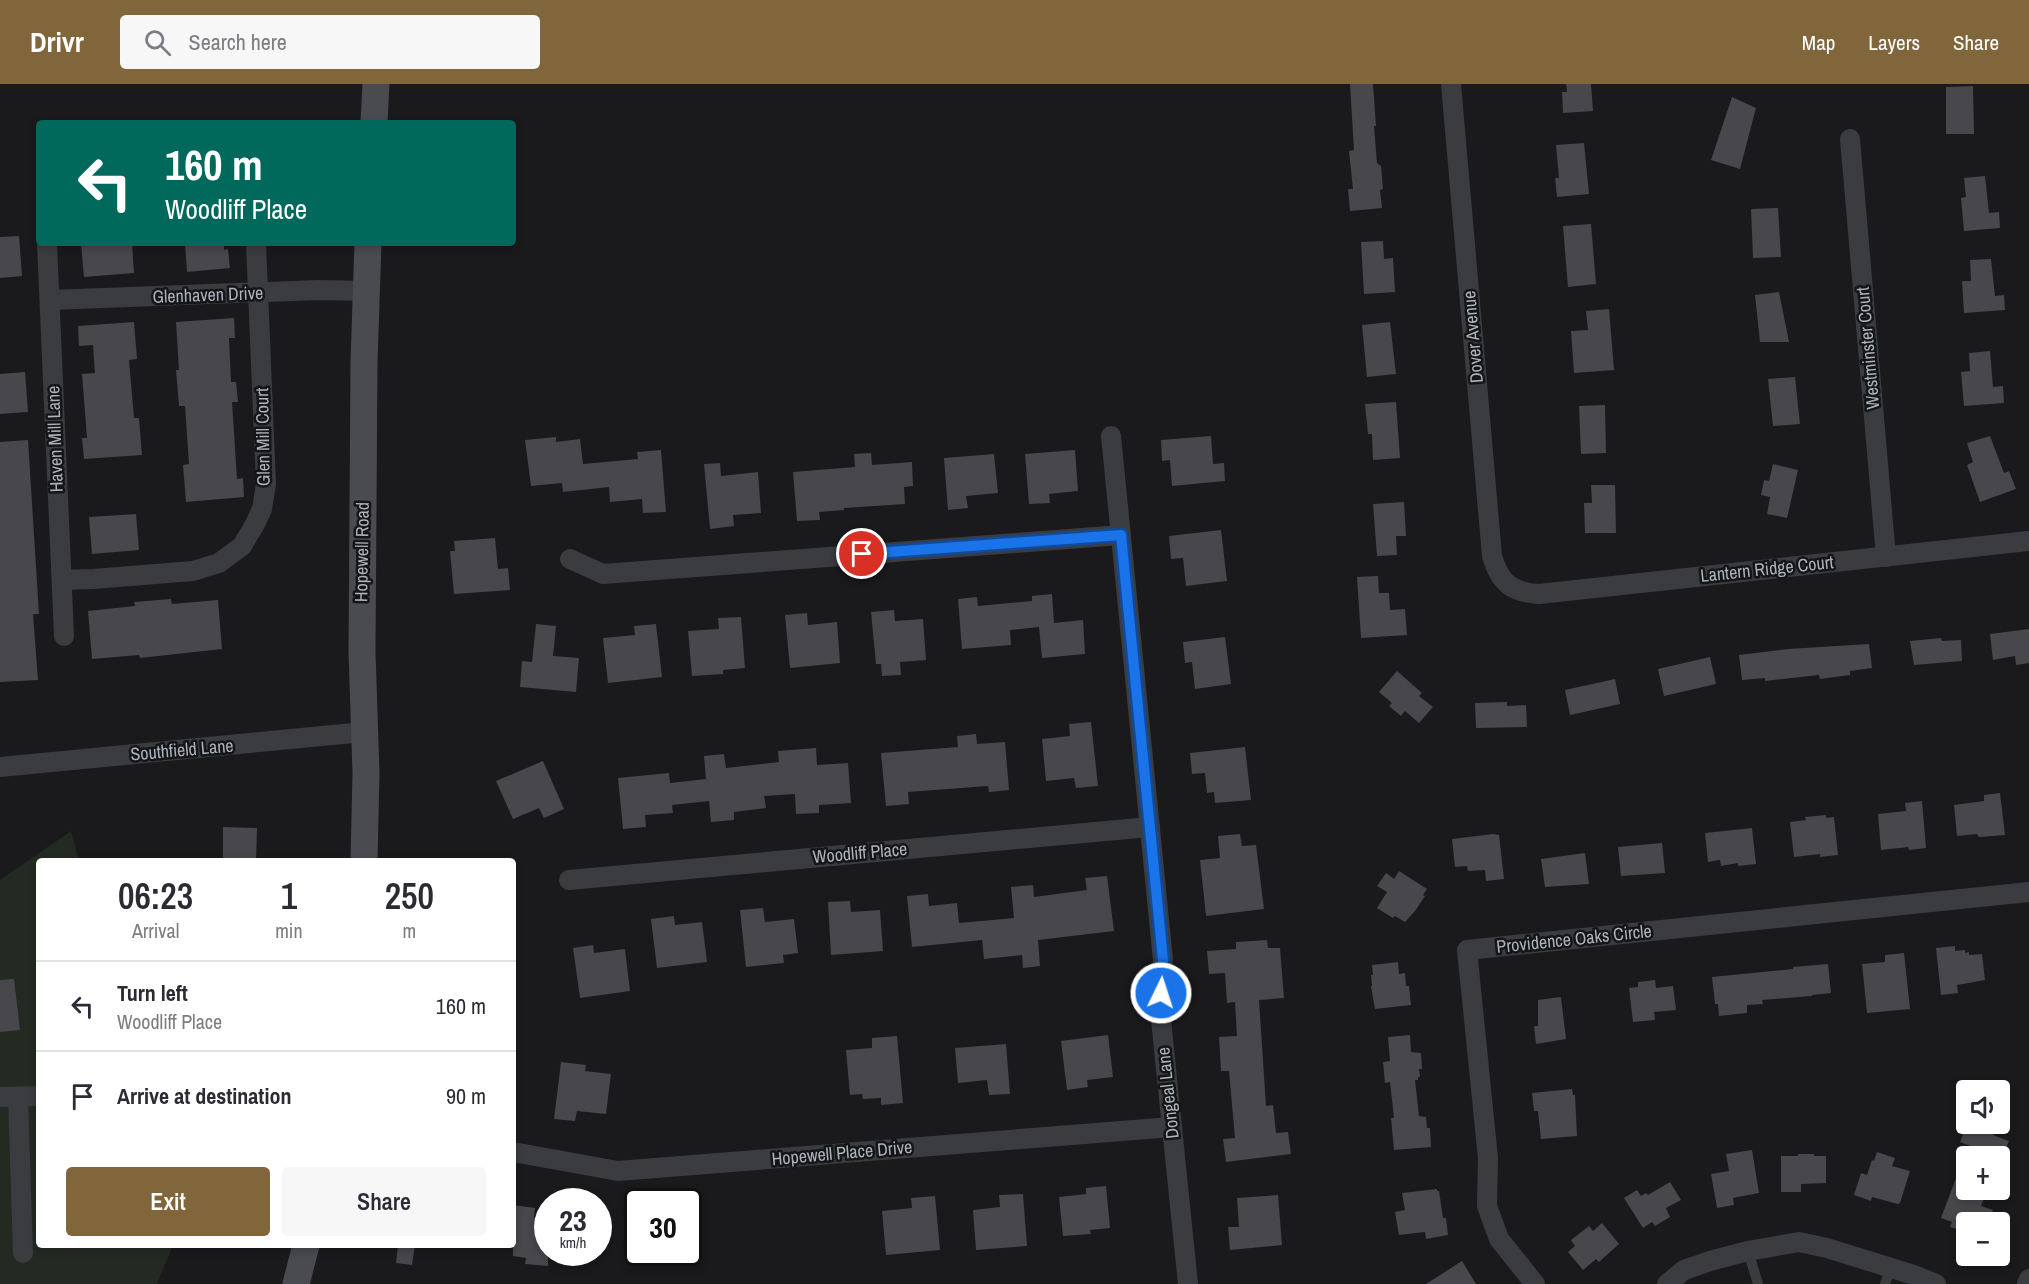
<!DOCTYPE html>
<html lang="en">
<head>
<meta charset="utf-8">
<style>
	:root { --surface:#fff; --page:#f7f7f7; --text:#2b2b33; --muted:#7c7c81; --line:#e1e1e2; --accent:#81663b }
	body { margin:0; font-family:"Archivo Narrow",sans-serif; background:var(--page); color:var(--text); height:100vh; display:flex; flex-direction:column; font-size:22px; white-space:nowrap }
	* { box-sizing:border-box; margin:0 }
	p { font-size:20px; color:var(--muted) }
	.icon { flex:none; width:33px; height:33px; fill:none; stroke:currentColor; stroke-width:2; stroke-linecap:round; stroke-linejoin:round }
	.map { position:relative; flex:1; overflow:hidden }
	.side { position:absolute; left:36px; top:774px; width:480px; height:390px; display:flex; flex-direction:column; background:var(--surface); border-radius:6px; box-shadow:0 3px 9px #0003 }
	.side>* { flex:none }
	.banner { position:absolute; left:36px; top:36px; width:480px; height:126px; border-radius:6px; box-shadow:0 3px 9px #0003; background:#00695c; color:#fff; overflow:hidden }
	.tools { position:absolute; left:1956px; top:996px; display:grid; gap:12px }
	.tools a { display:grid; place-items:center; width:54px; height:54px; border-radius:6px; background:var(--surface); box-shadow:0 3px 9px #0003; font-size:30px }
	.speed { position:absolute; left:534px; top:1104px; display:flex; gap:12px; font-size:30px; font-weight:700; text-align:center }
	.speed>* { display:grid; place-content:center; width:78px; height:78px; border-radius:50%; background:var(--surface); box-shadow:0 3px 9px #0003; line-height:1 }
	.speed small { font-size:15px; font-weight:400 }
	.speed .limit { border:3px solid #111; border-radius:9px; background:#fff; color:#111 }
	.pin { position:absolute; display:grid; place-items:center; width:51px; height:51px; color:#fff; margin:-26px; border:3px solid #fff; border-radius:50%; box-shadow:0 2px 6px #0007 }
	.me { position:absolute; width:66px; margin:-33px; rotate:4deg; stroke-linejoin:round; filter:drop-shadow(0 0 4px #0008) }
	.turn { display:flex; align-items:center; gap:21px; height:126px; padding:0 30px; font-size:27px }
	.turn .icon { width:78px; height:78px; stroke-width:2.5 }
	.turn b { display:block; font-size:42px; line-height:51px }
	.eta { display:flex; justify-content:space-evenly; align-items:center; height:102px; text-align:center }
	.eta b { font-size:36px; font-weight:600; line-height:42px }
	.cta { display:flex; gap:12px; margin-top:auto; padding:12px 30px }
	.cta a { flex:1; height:69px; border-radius:6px; background:var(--accent); color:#fff; font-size:24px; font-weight:600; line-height:69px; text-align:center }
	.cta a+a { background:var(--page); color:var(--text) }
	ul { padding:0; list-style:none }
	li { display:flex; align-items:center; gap:18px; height:90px; padding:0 30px; border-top:2px solid var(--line) }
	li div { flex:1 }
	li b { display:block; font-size:22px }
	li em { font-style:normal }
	header { display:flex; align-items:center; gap:36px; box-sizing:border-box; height:84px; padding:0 30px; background:var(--accent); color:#fff }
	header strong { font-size:28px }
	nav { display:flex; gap:33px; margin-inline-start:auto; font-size:21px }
	.search { width:420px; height:54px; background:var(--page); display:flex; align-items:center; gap:15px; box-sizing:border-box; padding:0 21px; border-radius:6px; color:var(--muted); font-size:22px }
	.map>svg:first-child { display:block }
</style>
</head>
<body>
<header>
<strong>Drivr</strong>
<div class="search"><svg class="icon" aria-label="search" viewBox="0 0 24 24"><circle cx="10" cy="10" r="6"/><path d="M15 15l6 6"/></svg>Search here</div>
<nav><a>Map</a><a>Layers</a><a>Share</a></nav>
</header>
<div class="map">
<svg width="2029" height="1200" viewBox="0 0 2029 1200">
	<rect width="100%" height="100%" fill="#1a1a1c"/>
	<!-- green -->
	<polygon fill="#222a22" points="71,747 79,777 39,777 39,1161 173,1161 157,1200 0,1200 0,796"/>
	<!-- building -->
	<g fill="#47474c">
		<polygon points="1350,0 1373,0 1376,42 1374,42 1377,79 1381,82 1383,105 1380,106 1382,124 1350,127 1348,105 1353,105 1349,67 1354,66"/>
		<polygon points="1566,0 1591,0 1593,27 1563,29 1562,8 1567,8"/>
		<polygon points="1973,2 1974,50 1946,50 1946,3"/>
		<polygon points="1732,13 1756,24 1740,85 1711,76"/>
		<polygon points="1584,59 1589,110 1557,113 1555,94 1559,94 1556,61"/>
		<polygon points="1985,92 1989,129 1999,128 2000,144 1964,147 1961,114 1966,113 1964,94"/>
		<polygon points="1778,124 1781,173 1753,174 1751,125"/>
		<polygon points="1591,140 1596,200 1568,203 1563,142"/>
		<polygon points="19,152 22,192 0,194 0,153"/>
		<polygon points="1383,157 1384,175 1393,174 1395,208 1364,210 1361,158"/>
		<polygon points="81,159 132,159 134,189 84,193"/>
		<polygon points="185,159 224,159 224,166 228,165 230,184 187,188"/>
		<polygon points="1991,175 1995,212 2004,211 2005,226 1964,229 1962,197 1971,197 1970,176"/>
		<polygon points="1779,208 1789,258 1760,258 1755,211"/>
		<polygon points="1609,225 1614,286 1574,289 1571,247 1588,246 1586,227"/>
		<polygon points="234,234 235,254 229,254 231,298 236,298 238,318 232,318 237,395 243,394 244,413 186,418 183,381 189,380 185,322 179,322 176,286 179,286 176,238"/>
		<polygon points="134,238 137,275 129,276 134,334 139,334 142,371 84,375 82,354 87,354 82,290 95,289 93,261 79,262 78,242"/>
		<polygon points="1390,238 1396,290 1367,293 1362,241"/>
		<polygon points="1990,267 1993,303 2003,302 2004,319 1964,322 1961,288 1970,287 1969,269"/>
		<polygon points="25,288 28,328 0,330 0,290"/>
		<polygon points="1795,293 1800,340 1773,342 1768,295"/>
		<polygon points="1396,318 1400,374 1373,376 1372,350 1368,350 1365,320"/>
		<polygon points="1605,321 1606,369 1581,370 1579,322"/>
		<polygon points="1211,352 1213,380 1224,379 1225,397 1172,402 1170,376 1162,377 1161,356"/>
		<polygon points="1990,352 2004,389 2009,387 2016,405 1980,418 1967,381 1973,378 1967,359"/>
		<polygon points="556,353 556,358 580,355 583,380 638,375 637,368 661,366 666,428 643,429 642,415 610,418 609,403 563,408 562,399 531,402 525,356"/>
		<polygon points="28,356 39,530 33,530 38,596 0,598 0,358"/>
		<polygon points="1075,366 1078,407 1049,410 1050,419 1029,420 1025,370"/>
		<polygon points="871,369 872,381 912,378 913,402 904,403 905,420 844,424 844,426 819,428 820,436 797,437 793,388 855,383 854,370"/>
		<polygon points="994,370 998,409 966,412 968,424 948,426 944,374"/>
		<polygon points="720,379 721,392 758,388 761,429 733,431 734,442 710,445 704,380"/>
		<polygon points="1773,380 1798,386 1787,434 1767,430 1770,413 1761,411 1764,396 1769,397"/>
		<polygon points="1591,401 1615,401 1616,449 1585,449 1584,419 1592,419"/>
		<polygon points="1404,418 1406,452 1396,452 1397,471 1377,472 1373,420"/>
		<polygon points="136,430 139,466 92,470 89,433"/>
		<polygon points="1221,446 1227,497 1186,502 1183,474 1171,475 1169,452"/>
		<polygon points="495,454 498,485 508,484 510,506 454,510 450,467 455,467 454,457"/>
		<polygon points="1378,492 1379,509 1389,509 1390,526 1405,525 1407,551 1361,554 1357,493"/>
		<polygon points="1052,510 1054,539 1083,536 1085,570 1042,574 1039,543 1010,546 1011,561 962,565 958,515 977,513 978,522 1032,517 1032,512"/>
		<polygon points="171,515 172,520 218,516 222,565 140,574 139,571 92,575 88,527 135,522 134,518"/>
		<polygon points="894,526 895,537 923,535 926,576 900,578 901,591 882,592 881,580 876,580 871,528"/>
		<polygon points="807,529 808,541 837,538 840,579 790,584 785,531"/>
		<polygon points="741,533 745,584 723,586 723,590 692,592 688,547 719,545 718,534"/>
		<polygon points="536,540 556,542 553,572 579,574 576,608 520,603 522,577 532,578"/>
		<polygon points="656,540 662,593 608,599 603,554 635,551 634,542"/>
		<polygon points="2029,545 2029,579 2016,581 2015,572 1993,576 1990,550"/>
		<polygon points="1225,553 1231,600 1195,605 1192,578 1185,579 1183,558"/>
		<polygon points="1941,554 1942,557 1961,556 1962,577 1914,581 1910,557"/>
		<polygon points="1869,560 1872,584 1850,587 1850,591 1820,595 1819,591 1765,597 1765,594 1742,596 1739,571 1788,565"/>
		<polygon points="1710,573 1716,600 1664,612 1658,585"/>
		<polygon points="1397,587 1422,609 1419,612 1433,623 1419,639 1405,627 1401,632 1389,622 1392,619 1379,608"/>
		<polygon points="1615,595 1620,620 1570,631 1565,606"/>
		<polygon points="1507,618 1507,622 1526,621 1527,643 1476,644 1475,619"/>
		<polygon points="1091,638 1098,702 1076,704 1074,694 1046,697 1042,655 1070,652 1069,640"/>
		<polygon points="976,650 977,660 1005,658 1009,706 989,708 988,702 908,708 909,720 886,722 881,669 958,663 957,652"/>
		<polygon points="1245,663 1251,716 1215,719 1214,708 1207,709 1205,689 1192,690 1190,669"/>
		<polygon points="816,664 817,681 848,679 851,719 819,721 819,729 796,730 795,710 764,712 766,724 734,728 734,736 711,738 709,717 672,721 673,729 645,731 646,743 623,745 618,694 669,689 670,699 706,695 704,672 724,670 726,684 779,678 778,667"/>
		<polygon points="543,677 564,725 544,734 539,724 513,735 496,697"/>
		<polygon points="2000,709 2005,751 1979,753 1977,750 1957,752 1954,721 1984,717 1984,711"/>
		<polygon points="1922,717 1926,764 1909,766 1908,763 1881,766 1878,730 1906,727 1905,719"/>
		<polygon points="1826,731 1826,734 1834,733 1838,771 1820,773 1820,770 1794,773 1790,738 1806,736 1805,733"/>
		<polygon points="223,743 257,744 256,777 223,777"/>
		<polygon points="1752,744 1756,780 1738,782 1738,779 1721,782 1720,776 1708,778 1705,749"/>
		<polygon points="1240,750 1242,762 1256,761 1264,825 1206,832 1200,776 1220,774 1218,752"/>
		<polygon points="1493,750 1499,751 1504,795 1486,797 1485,786 1468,787 1467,782 1455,783 1452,755"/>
		<polygon points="1662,759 1665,789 1621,792 1618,763"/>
		<polygon points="1585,769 1589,800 1545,803 1541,775"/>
		<polygon points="1399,787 1427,805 1423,811 1425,812 1415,827 1405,838 1395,832 1393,834 1377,824 1387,808 1377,802 1386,789 1394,795"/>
		<polygon points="1107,792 1114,847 1038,856 1040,882 1023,884 1022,871 984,875 982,856 912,863 907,812 928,810 929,822 957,819 959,839 1014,834 1011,803 1033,801 1034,813 1087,806 1085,794"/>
		<polygon points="850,817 851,828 880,826 883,867 831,871 828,818"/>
		<polygon points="763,824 765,838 794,835 798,869 783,871 784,879 746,883 740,826"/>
		<polygon points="674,832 675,841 702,838 707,878 657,884 651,835"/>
		<polygon points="1267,856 1268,864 1280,864 1284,914 1259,916 1266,1022 1273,1021 1276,1049 1288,1048 1291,1070 1226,1078 1223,1055 1235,1054 1229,987 1221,987 1219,953 1237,952 1235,918 1227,919 1225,889 1209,890 1207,867 1236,865 1236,858"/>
		<polygon points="593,861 594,869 625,865 630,907 580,914 573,864"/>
		<polygon points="1955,862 1955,867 1965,866 1965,869 1969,868 1969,871 1982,870 1985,896 1957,901 1958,909 1941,911 1936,864"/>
		<polygon points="1904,869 1910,925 1867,929 1862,880 1885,878 1885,871"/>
		<polygon points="1398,878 1399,890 1405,889 1406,902 1409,902 1411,921 1375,925 1371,902 1372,902 1371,891 1373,891 1372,881"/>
		<polygon points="1828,880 1831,909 1812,911 1812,912 1762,916 1763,920 1747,921 1747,929 1719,932 1718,920 1715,920 1712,893 1793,885 1793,883"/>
		<polygon points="14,895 20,946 0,948 0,896"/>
		<polygon points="1655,896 1656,904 1673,902 1676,926 1654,928 1655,936 1633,938 1629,904 1638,903 1638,898"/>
		<polygon points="1561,913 1566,955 1536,960 1534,942 1538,942 1538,916"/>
		<polygon points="1108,951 1113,993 1087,996 1088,1003 1067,1006 1061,957"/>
		<polygon points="1410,951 1411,968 1421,969 1422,985 1419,985 1420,993 1418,993 1418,996 1415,996 1419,1032 1426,1033 1427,1044 1430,1044 1431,1063 1394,1066 1391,1034 1394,1034 1390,998 1385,999 1383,978 1390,977 1388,953"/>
		<polygon points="897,952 903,1019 881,1021 881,1014 863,1015 862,1010 850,1011 846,966 872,964 872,954"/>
		<polygon points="1006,960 1010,1010 989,1011 987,996 958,999 955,964"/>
		<polygon points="561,978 586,981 585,987 611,990 606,1030 577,1027 575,1037 554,1035"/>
		<polygon points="1572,1005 1573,1011 1575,1011 1577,1052 1541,1055 1538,1027 1534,1027 1532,1009"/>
		<polygon points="1967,1040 1997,1040 1993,1051 2009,1057 2002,1074 1960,1058"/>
		<polygon points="1752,1066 1759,1109 1733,1114 1734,1121 1717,1124 1711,1090 1729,1087 1726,1070"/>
		<polygon points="1877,1068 1895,1074 1892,1082 1910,1087 1900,1119 1898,1120 1872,1113 1871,1117 1854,1111 1861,1089 1867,1091 1872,1076 1874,1077"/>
		<polygon points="1798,1070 1814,1070 1814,1072 1826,1072 1826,1099 1801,1100 1801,1108 1781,1108 1781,1072 1798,1072"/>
		<polygon points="1965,1070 1966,1071 1966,1106 1985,1112 1981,1122 1993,1126 1988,1138 1966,1138 1966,1148 1950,1143 1952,1138 1941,1134"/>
		<polygon points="1670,1098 1681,1116 1666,1124 1670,1133 1655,1142 1652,1138 1643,1144 1624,1114 1637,1106 1641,1112 1646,1109 1648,1111"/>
		<polygon points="1106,1102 1110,1144 1090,1146 1091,1150 1063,1152 1059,1113 1086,1110 1086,1104"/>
		<polygon points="1437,1105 1437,1107 1439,1107 1443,1134 1446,1134 1448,1151 1426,1155 1425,1148 1399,1151 1395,1128 1405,1126 1402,1109"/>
		<polygon points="1023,1110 1027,1162 976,1166 973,1126 1000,1123 999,1111"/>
		<polygon points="1278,1111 1282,1161 1230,1166 1228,1143 1239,1143 1237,1114"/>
		<polygon points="935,1112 940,1166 886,1171 882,1127 912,1124 911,1114"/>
		<polygon points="513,1121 535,1124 534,1134 548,1136 548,1182 525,1180 526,1174 513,1172"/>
		<polygon points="1602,1139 1619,1160 1599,1178 1596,1175 1583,1186 1568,1168 1575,1162 1571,1156 1589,1142 1593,1147"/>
		<polygon points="398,1161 415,1161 412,1181 396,1179"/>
		<polygon points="1462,1177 1476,1200 1426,1200"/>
	</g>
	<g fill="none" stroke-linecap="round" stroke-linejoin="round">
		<!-- lane -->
		<g stroke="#3b3c40" stroke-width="10">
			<polyline points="1748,1167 1758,1200"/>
			<polyline points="1885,1200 1891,1184"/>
		</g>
		<!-- street -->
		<g stroke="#3b3c40" stroke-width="20">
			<path d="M1451,0L1492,472C1500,499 1511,508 1539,510L2029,457"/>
			<polyline points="1850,55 1886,473"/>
			<polyline points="47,159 64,552"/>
			<polyline points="50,216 319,206 366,207"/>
			<polyline points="1111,352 1163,876 1160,926 1188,1200"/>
			<polyline points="570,475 603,490 1121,451"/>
			<polyline points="62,496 93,495 193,487 219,479 242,462 255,440 262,425 266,400 256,159"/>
			<polyline points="0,683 364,648"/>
			<polyline points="569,796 1150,743"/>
			<polyline points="0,1013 39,1012"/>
			<polyline points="18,1013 23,1169"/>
			<polyline points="513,1068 618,1087 1172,1043"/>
			<polyline points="1535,1200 1499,1155 1487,1122 1488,1074 1467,866 2029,808"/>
			<polyline points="1667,1200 1684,1186 1710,1177 1748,1167 1799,1158 1827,1164 1914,1191 1936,1200"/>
			<polyline points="2027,1200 2029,1195"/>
		</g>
		<!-- secondary -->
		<g stroke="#494b50" stroke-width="27">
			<polyline points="374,39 376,0"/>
			<polyline points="364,777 366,689 362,568 364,278 368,159"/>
			<polyline points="296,1200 306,1161"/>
		</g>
	</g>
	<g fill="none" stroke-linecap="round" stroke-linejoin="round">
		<!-- route casing -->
		<g stroke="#114b97" stroke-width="15">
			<polyline id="route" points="862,470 1121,451 1163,876 1161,909"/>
		</g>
		<!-- route -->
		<use href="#route" stroke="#1a73e8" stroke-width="10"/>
	</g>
	<g text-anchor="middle" stroke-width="5" stroke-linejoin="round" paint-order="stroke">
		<!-- street labels -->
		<g font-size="18" fill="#adb1ba" stroke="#141517">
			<text transform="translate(208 211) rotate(-2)" y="6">Glenhaven Drive</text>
			<text transform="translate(1473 253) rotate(-95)" y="6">Dover Avenue</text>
			<text transform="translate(1868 264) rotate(-95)" y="6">Westminster Court</text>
			<text transform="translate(263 353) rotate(-91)" y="6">Glen Mill Court</text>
			<text transform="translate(55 355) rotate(-92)" y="6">Haven Mill Lane</text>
			<text transform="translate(362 468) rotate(-89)" y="6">Hopewell Road</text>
			<text transform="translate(1767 485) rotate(-6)" y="6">Lantern Ridge Court</text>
			<text transform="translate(182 666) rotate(-5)" y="6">Southfield Lane</text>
			<text transform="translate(860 769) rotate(-5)" y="6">Woodliff Place</text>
			<text transform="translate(1574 855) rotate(-6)" y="6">Providence Oaks Circle</text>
			<text transform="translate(1168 1009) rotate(-96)" y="6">Dongeal Lane</text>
			<text transform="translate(842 1069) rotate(-5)" y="6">Hopewell Place Drive</text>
		</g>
	</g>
</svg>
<div class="tools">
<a><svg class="icon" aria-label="sound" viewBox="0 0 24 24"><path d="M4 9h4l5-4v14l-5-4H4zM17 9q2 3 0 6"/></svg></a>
<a>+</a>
<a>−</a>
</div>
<div class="speed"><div>23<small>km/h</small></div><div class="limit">30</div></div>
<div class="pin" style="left:862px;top:470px;background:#d93025"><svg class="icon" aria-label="arrive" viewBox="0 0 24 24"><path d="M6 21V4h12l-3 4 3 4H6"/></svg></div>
<svg class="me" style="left:1161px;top:909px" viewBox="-20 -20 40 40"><circle r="17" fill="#1a73e8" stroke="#fff" stroke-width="3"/><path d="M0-11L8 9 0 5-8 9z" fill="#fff"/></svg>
<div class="banner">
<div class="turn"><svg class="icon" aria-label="left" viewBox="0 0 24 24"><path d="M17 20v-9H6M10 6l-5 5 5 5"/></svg><div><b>160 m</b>Woodliff Place</div></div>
</div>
<section class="side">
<div class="eta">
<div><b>06:23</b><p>Arrival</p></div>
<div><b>1</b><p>min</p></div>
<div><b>250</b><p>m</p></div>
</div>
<ul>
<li><svg class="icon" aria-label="left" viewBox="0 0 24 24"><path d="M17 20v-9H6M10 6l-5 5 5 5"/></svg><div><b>Turn left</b><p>Woodliff Place</p></div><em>160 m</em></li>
<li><svg class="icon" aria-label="arrive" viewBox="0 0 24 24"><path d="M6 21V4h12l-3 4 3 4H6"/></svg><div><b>Arrive at destination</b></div><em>90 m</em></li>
</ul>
<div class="cta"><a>Exit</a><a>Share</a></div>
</section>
</div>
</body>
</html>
